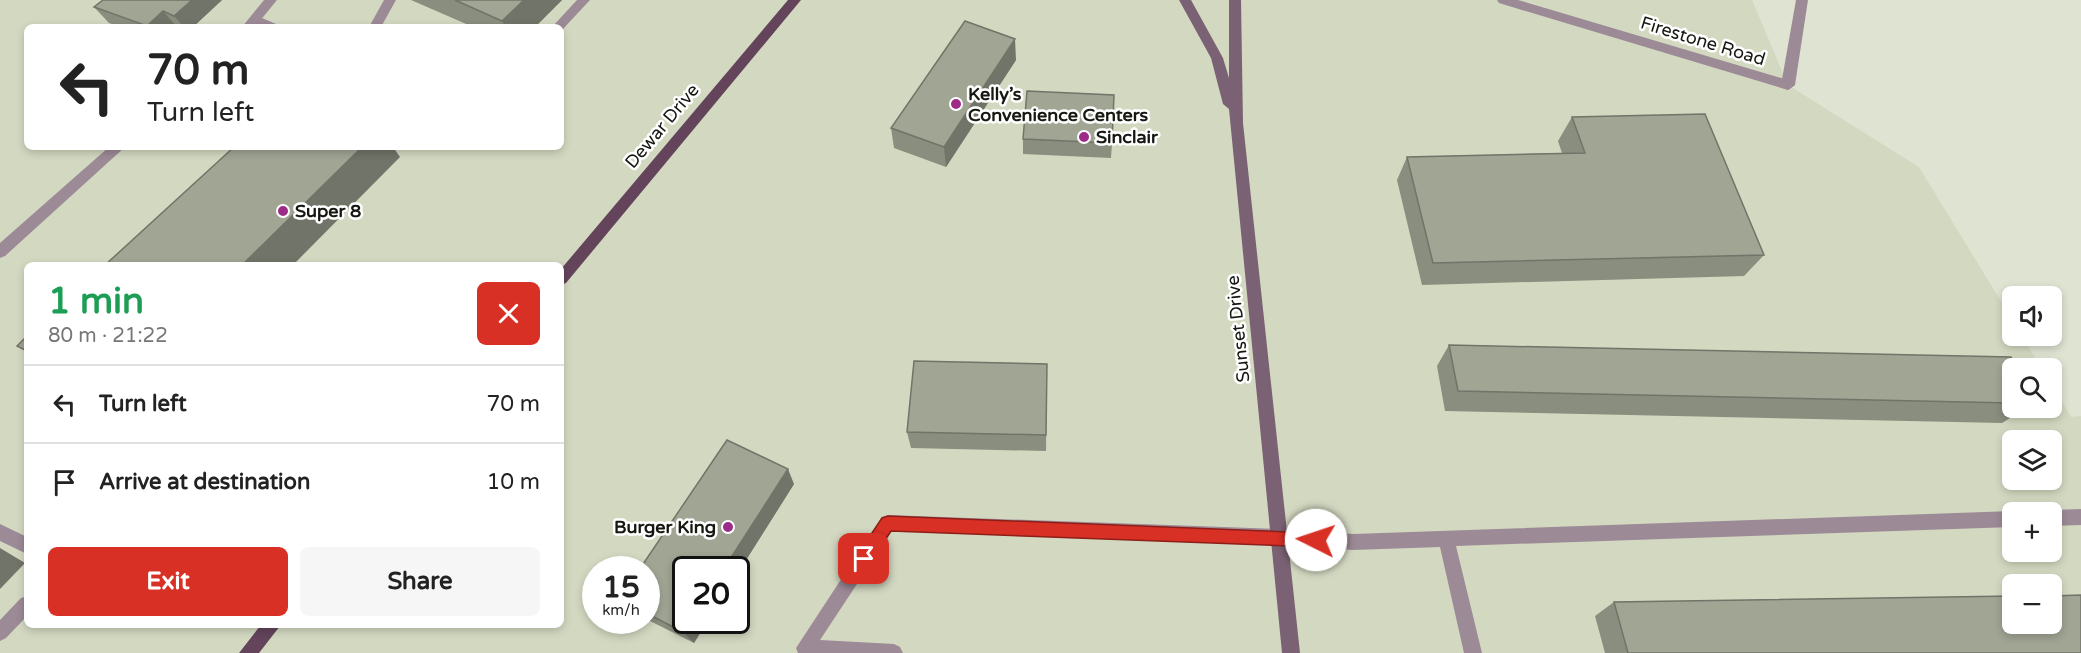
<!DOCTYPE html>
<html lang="en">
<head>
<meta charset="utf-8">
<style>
	:root { --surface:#fff; --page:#f6f6f6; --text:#222; --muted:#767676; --line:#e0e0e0; --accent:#d93025 }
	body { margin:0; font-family:"Varela Round",sans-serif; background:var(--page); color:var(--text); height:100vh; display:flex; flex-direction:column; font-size:22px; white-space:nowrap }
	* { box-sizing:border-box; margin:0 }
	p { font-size:20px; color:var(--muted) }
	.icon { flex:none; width:33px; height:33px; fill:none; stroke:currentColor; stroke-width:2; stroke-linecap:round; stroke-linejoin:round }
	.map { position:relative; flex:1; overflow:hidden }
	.panel { position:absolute; left:24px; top:262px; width:540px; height:366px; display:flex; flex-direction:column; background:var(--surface); border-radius:9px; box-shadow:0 3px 9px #0003 }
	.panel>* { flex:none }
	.banner { position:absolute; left:24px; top:24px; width:540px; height:126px; border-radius:9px; box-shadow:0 3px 9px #0003; background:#fff; color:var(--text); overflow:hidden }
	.buttons { position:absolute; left:2002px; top:286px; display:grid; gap:12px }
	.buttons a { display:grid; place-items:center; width:60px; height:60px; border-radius:9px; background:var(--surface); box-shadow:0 3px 9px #0003; font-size:30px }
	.speed { position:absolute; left:582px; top:556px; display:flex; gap:12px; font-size:30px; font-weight:700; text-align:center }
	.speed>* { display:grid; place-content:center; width:78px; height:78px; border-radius:50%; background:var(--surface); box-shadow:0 3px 9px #0003; line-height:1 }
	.speed small { font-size:15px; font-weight:400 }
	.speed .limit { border:3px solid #111; border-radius:9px; background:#fff; color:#111 }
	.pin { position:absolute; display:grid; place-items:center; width:51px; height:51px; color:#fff; margin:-26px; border-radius:12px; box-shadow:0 3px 9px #0006 }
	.me { position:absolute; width:66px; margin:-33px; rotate:274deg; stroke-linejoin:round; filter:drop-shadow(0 0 4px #0008) }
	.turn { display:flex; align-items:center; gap:21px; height:126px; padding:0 24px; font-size:27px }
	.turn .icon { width:78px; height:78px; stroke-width:2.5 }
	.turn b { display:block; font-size:42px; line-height:51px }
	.round { display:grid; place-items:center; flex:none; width:63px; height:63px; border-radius:9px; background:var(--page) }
	.headline { display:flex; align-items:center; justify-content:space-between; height:102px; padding:0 24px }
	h1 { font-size:36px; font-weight:700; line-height:45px; color:#1e9e55 }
	.cta { display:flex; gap:12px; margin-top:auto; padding:12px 24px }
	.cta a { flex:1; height:69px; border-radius:9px; background:var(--accent); color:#fff; font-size:24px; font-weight:700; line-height:69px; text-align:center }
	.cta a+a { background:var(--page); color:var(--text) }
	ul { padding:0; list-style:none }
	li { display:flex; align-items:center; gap:18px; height:78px; padding:0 24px; border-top:2px solid var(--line) }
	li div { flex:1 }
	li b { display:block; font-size:22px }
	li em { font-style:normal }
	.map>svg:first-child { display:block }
</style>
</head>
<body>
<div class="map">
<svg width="2081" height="653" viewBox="0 0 2081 653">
	<rect width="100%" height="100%" fill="#dfe3d2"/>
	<!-- built -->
	<path fill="#d3d9c1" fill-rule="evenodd" d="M0,0H1752L1788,85L1919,167L2013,321V336H2022L2042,369H2013V408H2052V385L2071,417L2081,416V653H0ZM27,27H561V147H27ZM27,266H561V626H27ZM2013,441H2052V480H2013ZM2013,513H2052V552H2013ZM596,570H646V621H596ZM686,570H736V621H686ZM2013,585H2052V624H2013Z"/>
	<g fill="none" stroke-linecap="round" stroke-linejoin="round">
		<!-- lane -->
		<g fill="#9d8a97" fill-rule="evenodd">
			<polygon points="384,0 396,0 381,27 369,27"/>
			<polygon points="577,0 590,0 562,30 561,27 552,27"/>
			<polygon points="1796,0 1808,0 1795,85 1788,90 1781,85"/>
			<path d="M255,15L276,24L278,27C268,27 256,29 249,20L251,17Z"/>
			<polygon points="2081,509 2081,525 2052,526 2052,513 2046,513 2052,510"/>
			<polygon points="2013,511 2018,513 2013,513 2013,527 1456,546 1482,653 1464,653 1440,547 1353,550 1279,545 892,531 820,640 894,644 900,647 903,653 798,653 796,648 882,517 888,515 1279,529 1353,534"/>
			<polygon points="0,524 27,537 27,554 0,541"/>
			<polygon points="27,596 27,616 6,638 0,641 0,620 21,598"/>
		</g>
		<!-- street -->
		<g fill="#9d8a97" fill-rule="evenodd">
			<polygon points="264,0 277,0 255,27 242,27"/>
			<polygon points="1497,0 1518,0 1788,80 1795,85 1788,90 1499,3"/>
			<polygon points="109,147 125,147 5,256 0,258 0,243"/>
		</g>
		<!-- secondary -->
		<polygon fill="#7b6174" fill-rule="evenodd" points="1179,0 1191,0 1223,58 1229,78 1229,0 1241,0 1243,123 1300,653 1282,653 1229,109 1223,104 1211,58"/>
		<!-- primary -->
		<g fill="#63445b" fill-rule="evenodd">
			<polygon points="788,0 801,0 566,283 561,285 561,269"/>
			<polygon points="260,626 280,626 259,653 239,653"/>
		</g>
	</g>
	<!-- wall -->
	<g fill="#8a8e7f">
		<polygon points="222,0 193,27 120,27 109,23 94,7"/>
		<polygon points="411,0 562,0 535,27 473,27"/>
		<polygon points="1016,60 946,167 894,148 891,128"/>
		<polygon points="1572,117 1764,255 1744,276 1422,285 1397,180 1407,157 1562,153 1558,141"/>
		<polygon points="1023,139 1112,143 1111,158 1023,154"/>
		<polygon points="1449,345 2013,369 2013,408 2026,408 2002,423 1445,411 1437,366"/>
		<polygon points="1047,364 1046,451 911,448 907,432"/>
		<polygon points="794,484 736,576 736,570 694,643 646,619 646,570"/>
		<polygon points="1614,602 2081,653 1605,653 1595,616"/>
	</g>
	<!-- shaded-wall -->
	<g fill="#717468">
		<polygon points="192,0 222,0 193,27 184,27 174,16"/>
		<polygon points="524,0 562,0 535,27 506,27 502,21"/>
		<polygon points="163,11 177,27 147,27 147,26"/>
		<polygon points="1015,39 1016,60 946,167 944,147"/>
		<polygon points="362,147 393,147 400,157 292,266 241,266"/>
		<polygon points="788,469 794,484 736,576 736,570 723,570"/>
		<polygon points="0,548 25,563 0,589"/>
		<polygon points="690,621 708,621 694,643 683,632"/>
	</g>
	<!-- building -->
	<g fill="#a1a594" stroke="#717468" stroke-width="1.5">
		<polygon points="103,0 192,0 174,16 163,11 147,26 94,7"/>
		<polygon points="455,0 524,0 502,21"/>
		<polygon points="965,21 1015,39 944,147 891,128"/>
		<polygon points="1027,91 1114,95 1112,143 1023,139"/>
		<polygon points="1705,114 1764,255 1433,263 1407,157 1585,153 1572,117"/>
		<polygon points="234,147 362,147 241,266 104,266"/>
		<polygon points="27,336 27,351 17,346"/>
		<polygon points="1449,345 2011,357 2017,369 2013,369 2013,403 1458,391"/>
		<polygon points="914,361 1047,364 1046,435 907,432"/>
		<polygon points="727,440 788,469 723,570 686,570 686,621 690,621 683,632 646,613 646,570 639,570"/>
		<polygon points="2081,595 2081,653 1628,653 1614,602 2013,596 2013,624 2052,624 2052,596"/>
	</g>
	<!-- route -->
	<polygon fill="#d93025" stroke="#8d1f18" stroke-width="1.5" points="888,516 1316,533 1321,535 1324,540 1321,545 1316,547 891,531 869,564 864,566 858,564 856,559 858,554 882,518"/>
	<!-- markers -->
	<g fill="#9d2c88" stroke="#fff" stroke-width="2">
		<circle cx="956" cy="104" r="6"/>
		<circle cx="1084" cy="137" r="6"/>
		<circle cx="283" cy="211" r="6"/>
		<circle cx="728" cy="527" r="6"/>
	</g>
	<g text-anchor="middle" stroke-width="5" stroke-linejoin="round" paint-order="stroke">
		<!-- street labels -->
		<g font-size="18" fill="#161711" stroke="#fff">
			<text transform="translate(1703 41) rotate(17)" y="6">Firestone Road</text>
			<text transform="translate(662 126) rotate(-50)" y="6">Dewar Drive</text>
			<text transform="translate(1238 329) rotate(-96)" y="6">Sunset Drive</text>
		</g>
		<!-- poi labels -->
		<g font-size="18" font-weight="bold" fill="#161711" stroke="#fff" text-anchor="start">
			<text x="968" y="100">Kelly’s<tspan x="968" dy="21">Convenience Centers</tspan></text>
			<text x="1096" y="143">Sinclair</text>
			<text x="295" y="217">Super 8</text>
			<text x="716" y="533" text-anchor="end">Burger King</text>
		</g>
	</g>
</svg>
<div class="buttons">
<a><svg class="icon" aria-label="sound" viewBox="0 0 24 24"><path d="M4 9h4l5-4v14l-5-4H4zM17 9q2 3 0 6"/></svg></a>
<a><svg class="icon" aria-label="search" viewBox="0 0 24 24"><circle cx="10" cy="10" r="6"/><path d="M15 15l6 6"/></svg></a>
<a><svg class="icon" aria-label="layers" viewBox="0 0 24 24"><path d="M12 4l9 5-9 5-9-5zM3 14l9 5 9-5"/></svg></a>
<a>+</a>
<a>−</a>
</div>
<div class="speed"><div>15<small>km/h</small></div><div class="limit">20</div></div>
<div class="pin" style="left:864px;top:559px;background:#d93025"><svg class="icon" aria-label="arrive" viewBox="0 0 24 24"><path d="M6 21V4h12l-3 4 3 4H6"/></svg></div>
<svg class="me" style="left:1316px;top:540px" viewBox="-20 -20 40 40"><circle r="19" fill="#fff"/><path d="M0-13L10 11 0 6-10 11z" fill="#d93025"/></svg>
<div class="banner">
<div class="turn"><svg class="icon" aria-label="left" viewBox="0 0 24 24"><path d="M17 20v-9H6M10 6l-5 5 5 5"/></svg><div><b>70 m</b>Turn left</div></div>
</div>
<section class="panel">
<div class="headline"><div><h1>1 min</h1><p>80 m · 21:22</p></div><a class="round" style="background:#d93025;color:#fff"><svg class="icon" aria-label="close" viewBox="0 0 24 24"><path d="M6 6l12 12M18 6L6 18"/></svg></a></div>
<ul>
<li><svg class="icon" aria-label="left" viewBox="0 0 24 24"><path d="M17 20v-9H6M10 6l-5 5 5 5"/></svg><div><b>Turn left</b></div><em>70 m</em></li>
<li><svg class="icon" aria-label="arrive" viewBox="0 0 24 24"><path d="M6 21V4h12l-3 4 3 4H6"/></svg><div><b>Arrive at destination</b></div><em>10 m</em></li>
</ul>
<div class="cta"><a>Exit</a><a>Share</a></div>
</section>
</div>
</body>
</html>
